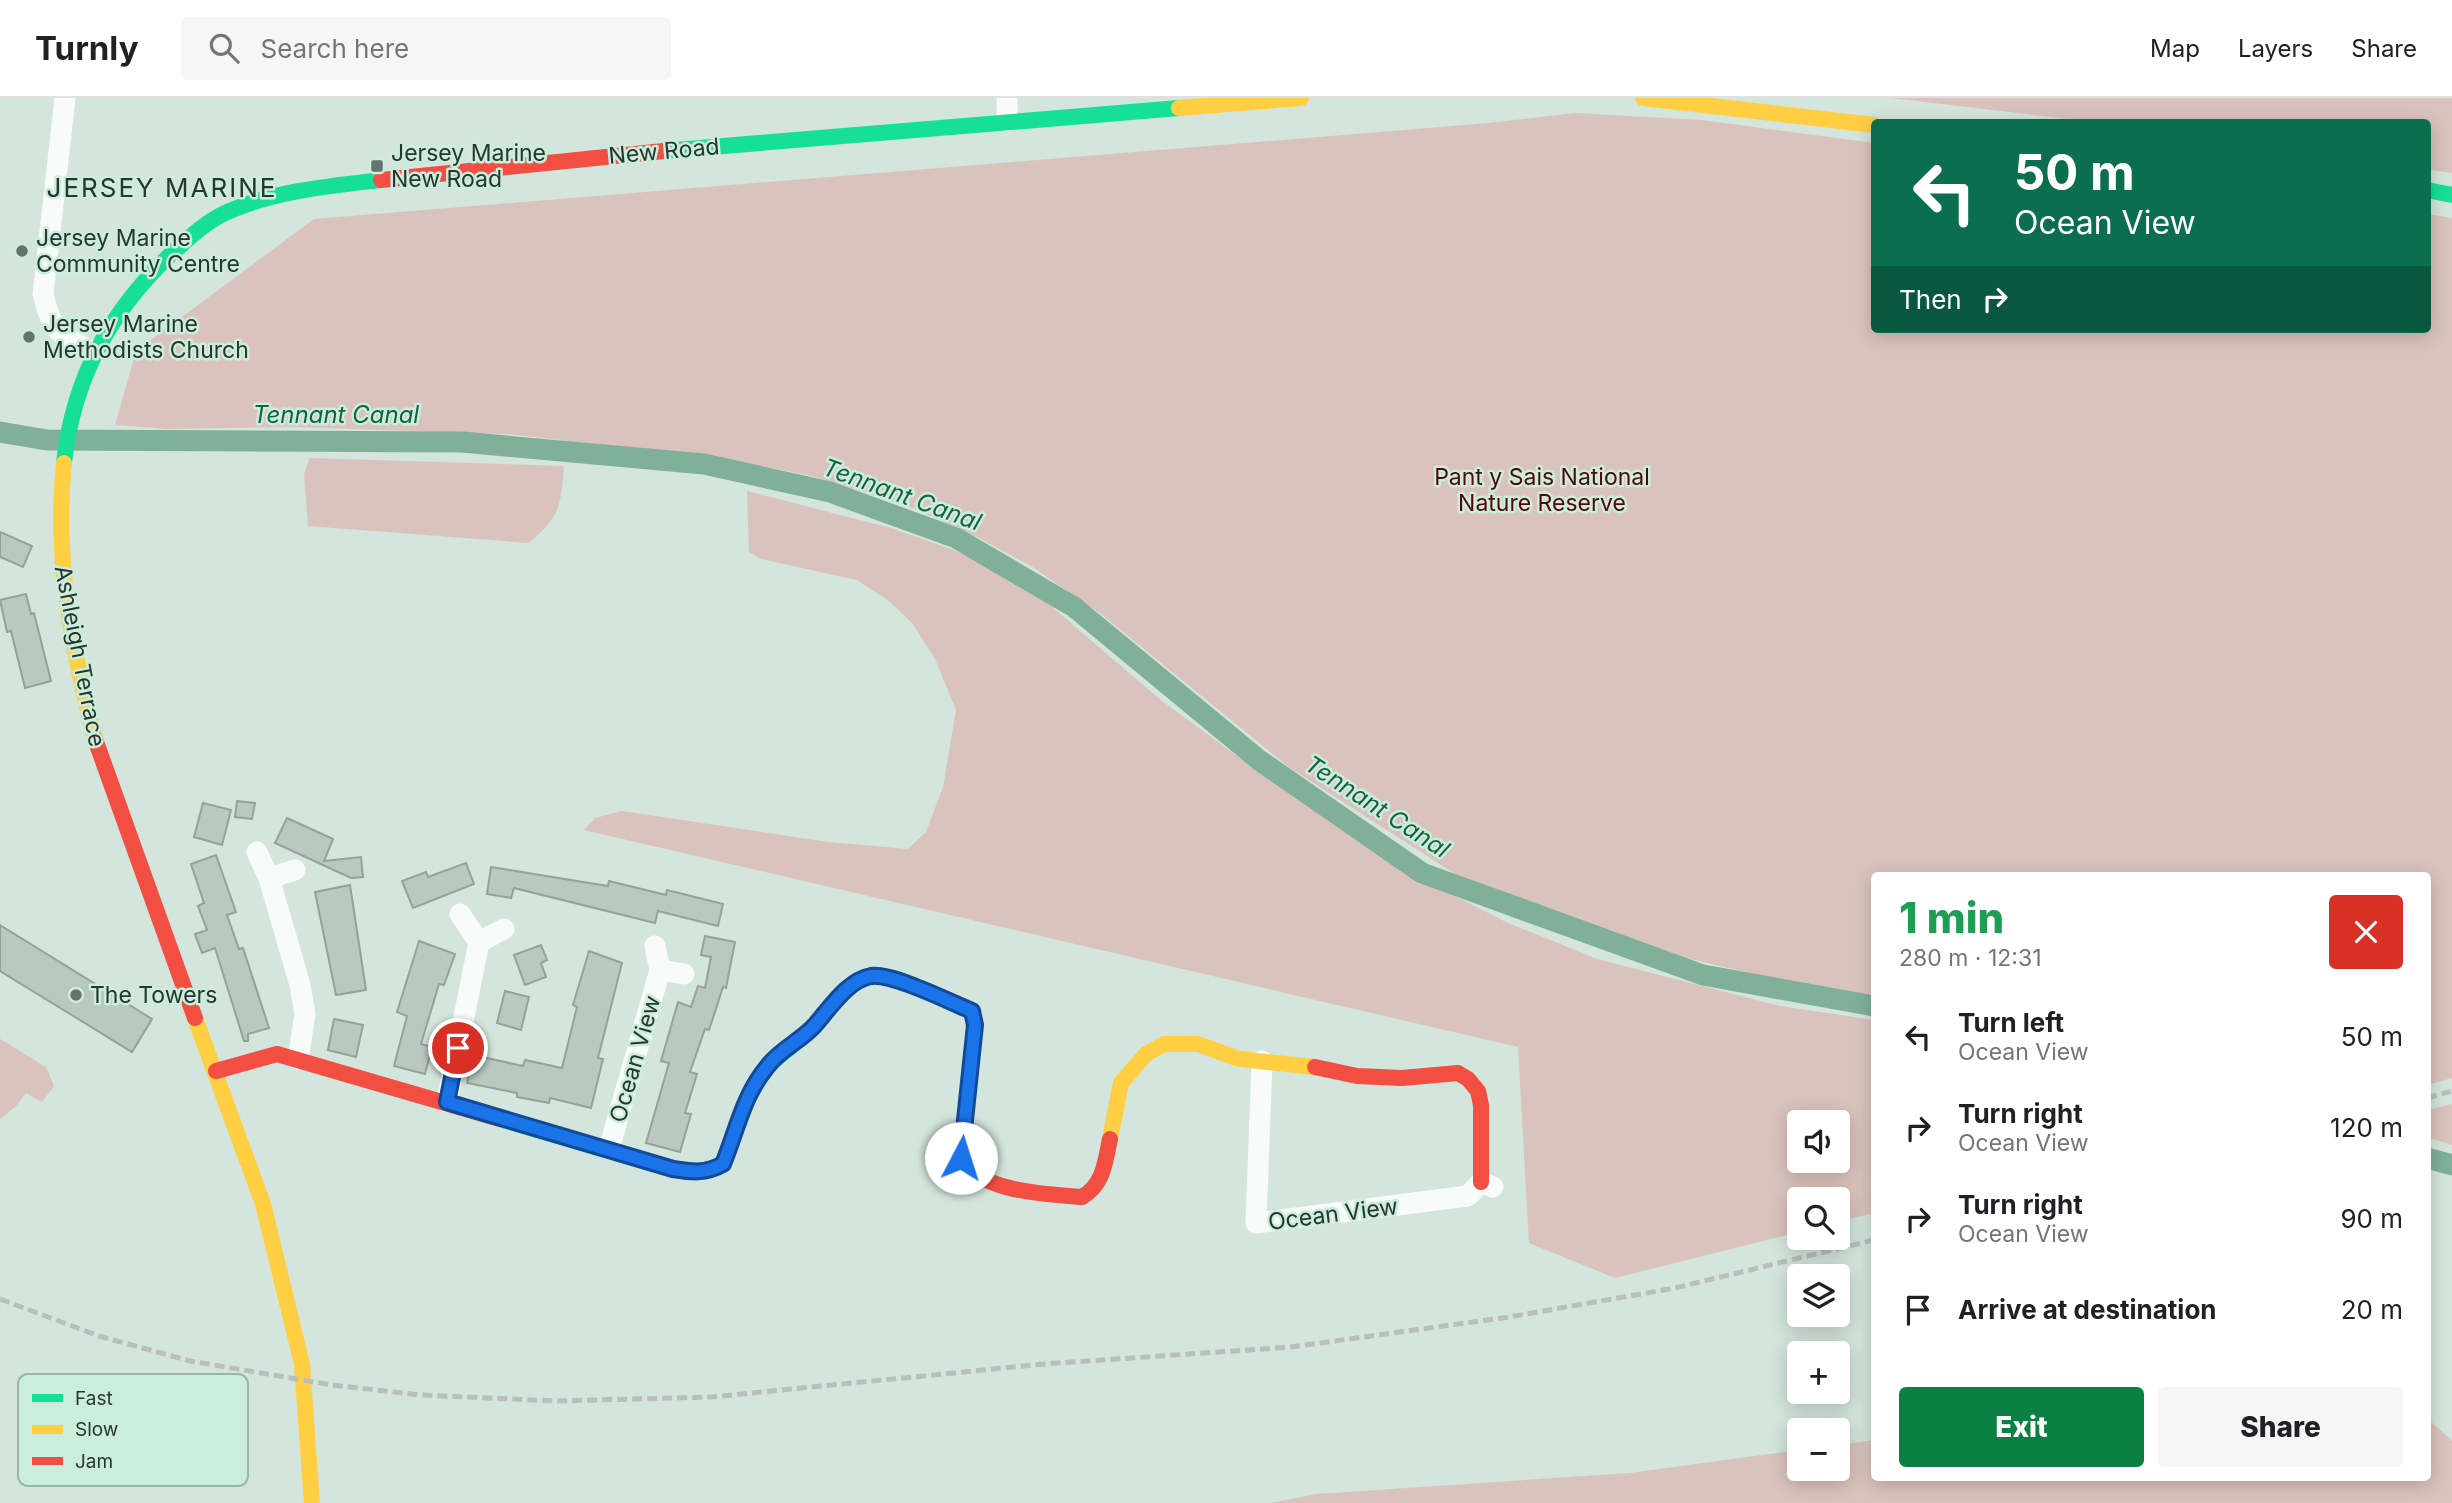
<!DOCTYPE html>
<html lang="en">
<head>
<meta charset="utf-8">
<style>
	:root { --surface:#fff; --page:#f6f6f6; --text:#202124; --muted:#757577; --line:#e0e0e0; --accent:#0b8043 }
	body { margin:0; font-family:Inter,sans-serif; background:var(--page); color:var(--text); height:100vh; display:flex; flex-direction:column; font-size:26px; white-space:nowrap }
	* { box-sizing:border-box; margin:0 }
	p { font-size:23px; color:var(--muted) }
	.icon { flex:none; width:38px; height:38px; fill:none; stroke:currentColor; stroke-width:2; stroke-linecap:round; stroke-linejoin:round }
	.map { position:relative; flex:1; overflow:hidden }
	.sheet { position:absolute; left:1871px; top:774px; width:560px; height:609px; display:flex; flex-direction:column; background:var(--surface); border-radius:7px; box-shadow:0 4px 18px #0003 }
	.sheet>* { flex:none }
	.banner { position:absolute; left:1871px; top:21px; width:560px; height:214px; border-radius:7px; box-shadow:0 4px 18px #0003; background:#0b6e4f; color:#fff; overflow:hidden }
	.tools { position:absolute; left:1787px; top:1012px; display:grid; gap:14px }
	.tools a { display:grid; place-items:center; width:63px; height:63px; border-radius:7px; background:var(--surface); box-shadow:0 4px 18px #0003; font-size:35px }
	.pin { position:absolute; display:grid; place-items:center; width:60px; height:60px; color:#fff; margin:-30px; border:4px solid #fff; border-radius:50%; box-shadow:0 2px 7px #0007 }
	.me { position:absolute; width:77px; margin:-38px; rotate:5deg; stroke-linejoin:round; filter:drop-shadow(0 0 5px #0008) }
	.turn { display:flex; align-items:center; gap:24px; height:147px; padding:0 28px; font-size:32px }
	.turn .icon { width:91px; height:91px; stroke-width:2.5 }
	.turn b { display:block; font-size:49px; line-height:60px }
	.then { display:flex; align-items:center; height:66px; padding:0 28px; background:#0003; gap:14px; font-size:26px }
	.round { display:grid; place-items:center; flex:none; width:74px; height:74px; border-radius:7px; background:var(--page) }
	.head { display:flex; align-items:center; justify-content:space-between; height:119px; padding:0 28px }
	h1 { font-size:42px; font-weight:800; line-height:52px; color:#1e9e55 }
	.cta { display:flex; gap:14px; margin-top:auto; padding:14px 28px }
	.cta a { flex:1; height:80px; border-radius:7px; background:var(--accent); color:#fff; font-size:28px; font-weight:800; line-height:80px; text-align:center }
	.cta a+a { background:var(--page); color:var(--text) }
	ul { padding:0; list-style:none }
	li { display:flex; align-items:center; gap:21px; height:91px; padding:0 28px }
	li div { flex:1 }
	li b { display:block; font-size:26px }
	li em { font-style:normal }
	header { display:flex; align-items:center; gap:42px; box-sizing:border-box; height:98px; padding:0 35px; background:var(--surface); border-bottom:2px solid var(--line) }
	header strong { font-size:33px }
	nav { display:flex; gap:38px; margin-inline-start:auto; font-size:24px }
	.search { width:490px; height:63px; background:var(--page); display:flex; align-items:center; gap:18px; box-sizing:border-box; padding:0 24px; border-radius:7px; color:var(--muted); font-size:26px }
	.map>svg:first-child { display:block }
</style>
</head>
<body>
<header>
<strong>Turnly</strong>
<div class="search"><svg class="icon" aria-label="search" viewBox="0 0 24 24"><circle cx="10" cy="10" r="6"/><path d="M15 15l6 6"/></svg>Search here</div>
<nav><a>Map</a><a>Layers</a><a>Share</a></nav>
</header>
<div class="map">
<svg width="2452" height="1405" viewBox="0 0 2452 1405">
	<rect width="100%" height="100%" fill="#d3e5dc"/>
	<!-- green -->
	<g fill="#dac3bc" fill-rule="evenodd">
		<polygon points="1891,0 2452,0 2452,75 2427,71 2427,24 2093,24"/>
		<polygon points="1575,15 1701,22 1874,45 1874,231 2427,231 2427,116 2452,120 2452,980 2427,987 2427,777 1874,777 1874,901 1815,891 1687,860 1457,777 1290,670 1101,516 1031,468 977,439 913,410 812,378 721,360 505,336 291,329 166,331 115,327 136,253 314,121 1489,25"/>
		<path d="M310,360L564,368C561,407 560,420 528,445L308,428L304,376Z"/>
		<path d="M747,393L891,430L962,455L1030,490L1162,603L1270,682L1409,775L1506,824L1597,861L1780,908L1874,922V1115L1838,1124V1101H1799V1134L1615,1180L1529,1145L1518,949L584,732L595,720L622,713L828,744L908,751L926,734L943,689L956,612L935,561L913,526L889,503L857,482L761,461L749,454ZM1799,1024H1838V1062H1799Z"/>
		<polygon points="0,941 46,969 54,988 42,1004 26,995 16,1008 0,1021"/>
		<polygon points="2452,1006 2452,1047 2427,1039 2427,1012"/>
		<polygon points="2427,1320 2452,1343 2452,1405 1270,1405 1317,1396 1630,1375 1799,1352 1799,1370 1838,1370 1838,1347 1874,1342 1874,1379 2427,1379"/>
	</g>
	<g fill="none" stroke-linecap="round" stroke-linejoin="round">
		<!-- canal -->
		<g stroke="#80b09a" stroke-width="21">
			<polyline points="0,334 47,342 462,344 704,366 830,394 956,440 1074,509 1259,662 1422,775 1703,877 1874,908"/>
			<polyline points="2427,1060 2452,1067"/>
		</g>
	</g>
	<!-- building -->
	<g fill="#bac8c1" stroke="#94a29b" stroke-width="2">
		<polygon points="0,434 32,448 23,469 0,459"/>
		<polygon points="26,496 31,516 34,515 51,583 25,590 11,533 7,534 0,502"/>
		<polygon points="237,703 255,705 252,721 235,719"/>
		<polygon points="203,705 231,712 222,747 194,739"/>
		<polygon points="287,720 333,741 324,763 361,759 363,779 351,780 275,745"/>
		<polygon points="216,757 236,814 227,817 239,851 243,850 269,930 248,936 248,943 244,943 215,850 202,855 195,836 207,832 198,808 204,805 191,766"/>
		<polygon points="466,765 474,786 413,810 402,783 426,774 428,779"/>
		<polygon points="491,769 608,788 609,783 666,797 667,792 723,806 718,828 658,813 655,825 514,790 511,800 487,796"/>
		<polygon points="350,787 366,892 336,897 315,794"/>
		<polygon points="0,827 152,921 132,954 0,873"/>
		<polygon points="705,838 735,844 726,890 723,889 709,932 705,931 690,974 697,976 685,1015 691,1016 680,1054 646,1045 669,965 661,963 678,904 691,909 698,888 705,890 711,859 701,857"/>
		<polygon points="419,843 455,856 444,887 439,886 421,946 432,949 425,976 394,968 407,918 397,914"/>
		<polygon points="541,847 547,862 541,865 546,879 525,887 514,857"/>
		<polygon points="589,853 622,865 598,960 603,961 591,1010 550,1000 549,1005 517,999 517,995 467,985 473,957 523,968 525,962 562,970 577,909 573,907"/>
		<polygon points="505,893 529,899 521,932 497,925"/>
		<polygon points="334,921 363,927 356,959 328,952"/>
	</g>
	<g fill="none" stroke-linecap="round" stroke-linejoin="round">
		<!-- street -->
		<g stroke="#f8fbfa" stroke-width="21">
			<path d="M65,0L43,196C52,235 60,237 95,255"/>
			<polyline points="1007,0 1007,23"/>
			<polyline points="257,754 269,780 300,887 305,916 298,961"/>
			<polyline points="269,780 295,772"/>
			<polyline points="479,844 504,831"/>
			<polyline points="660,872 684,876"/>
			<polyline points="1262,963 1256,1125 1468,1098 1481,1084 1493,1089"/>
			<polyline points="447,1004 479,844 460,816"/>
			<polyline points="609,1051 660,872 655,848"/>
		</g>
		<!-- fast -->
		<g stroke="#16e098" stroke-width="16">
			<polyline points="664,53 1179,10"/>
			<polyline points="2427,92 2452,97"/>
			<path d="M64,365C73,281 109,215 170,157C187,142 204,125 225,115C273,93 329,88 381,82"/>
			<path d="M500,1021L673,1071C691,1074 706,1074 723,1066C733,1040 740,1011 755,986C768,963 789,952 808,934C827,917 843,883 871,878C889,875 911,887 928,893"/>
		</g>
		<!-- slow -->
		<g stroke="#ffcf43" stroke-width="16">
			<polyline points="1643,0 1874,27"/>
			<polyline points="1179,10 1301,0"/>
			<path d="M64,365C54,459 72,551 95,641"/>
			<polyline points="195,920 263,1106 302,1266 312,1405"/>
			<polyline points="1110,1041 1121,985 1146,956 1164,946 1198,946 1239,961 1315,969"/>
		</g>
		<!-- jam -->
		<g stroke="#f24e42" stroke-width="16">
			<polyline points="381,82 664,53"/>
			<polyline points="95,641 195,920"/>
			<path d="M928,893L972,913L975,927L961,1060C978,1094 1047,1096 1082,1099C1104,1086 1105,1064 1110,1041"/>
			<polyline points="1315,969 1357,978 1402,980 1458,975 1468,981 1478,993 1481,1007 1481,1084"/>
			<polyline points="216,973 277,956 500,1021"/>
		</g>
		<!-- rail -->
		<g stroke="#babebc" stroke-width="5" stroke-dasharray="10 5" stroke-linecap="butt">
			<polyline points="2427,1000 2452,993"/>
			<polyline points="0,1201 99,1238 190,1263 332,1287 420,1297 557,1303 711,1299 1044,1266 1291,1249 1509,1219 1675,1190 1874,1142"/>
		</g>
	</g>
	<g fill="none" stroke-linecap="round" stroke-linejoin="round">
		<!-- route casing -->
		<g stroke="#114b97" stroke-width="18">
			<path id="route" d="M458,950L447,1004L673,1071C692,1074 705,1076 723,1066C737,1032 743,998 767,969C780,951 801,943 815,927C830,910 848,882 871,878C892,875 950,904 972,913L975,927L961,1060"/>
		</g>
		<!-- route -->
		<use href="#route" stroke="#1a73e8" stroke-width="12"/>
	</g>
	<!-- markers -->
	<g fill="#64736c" stroke="#cbeddc" stroke-width="2.5">
		<rect x="370" y="61" width="14" height="14" rx="3.5"/>
		<circle cx="22" cy="153" r="7"/>
		<circle cx="29" cy="239" r="7"/>
		<circle cx="76" cy="897" r="7"/>
	</g>
	<g text-anchor="middle" stroke-width="5" stroke-linejoin="round" paint-order="stroke">
		<!-- street labels -->
		<g font-size="23" fill="#29362f" stroke="#cbeddc">
			<text transform="translate(664 53) rotate(-5)" y="8">New Road</text>
			<text transform="translate(80 558) rotate(79)" y="8">Ashleigh Terrace</text>
			<text transform="translate(635 961) rotate(-74)" y="8">Ocean View</text>
			<text transform="translate(1333 1116) rotate(-7)" y="8">Ocean View</text>
		</g>
		<!-- poi labels -->
		<g font-size="23" fill="#29362f" stroke="#cbeddc" text-anchor="start">
			<text x="391" y="63">Jersey Marine<tspan x="391" dy="26">New Road</tspan></text>
			<text x="36" y="148">Jersey Marine<tspan x="36" dy="26">Community Centre</tspan></text>
			<text x="43" y="234">Jersey Marine<tspan x="43" dy="26">Methodists Church</tspan></text>
			<text x="90" y="905">The Towers</text>
		</g>
		<!-- park labels -->
		<g font-size="23" fill="#530807" stroke="#cbeddc">
			<text x="1542" y="387">Pant y Sais National<tspan x="1542" dy="26">Nature Reserve</tspan></text>
		</g>
		<!-- water labels -->
		<g font-size="24" font-style="italic" fill="#176145" stroke="#cbeddc">
			<text x="336" y="325">Tennant Canal</text>
			<text transform="translate(902 397) rotate(20)" y="8">Tennant Canal</text>
			<text transform="translate(1377 709) rotate(33)" y="8">Tennant Canal</text>
		</g>
		<!-- quarter labels -->
		<g font-size="26" letter-spacing="2" fill="#29362f" stroke="#cbeddc">
			<text x="162" y="99">JERSEY MARINE</text>
		</g>
	</g>
	<!-- legend -->
	<rect x="18" y="1276" width="230" height="112" rx="10" fill="#cbeddc" stroke="#9ab6a8" stroke-width="2"/>
	<rect x="32" y="1296" width="31" height="8" fill="#16e098"/>
	<rect x="32" y="1327" width="31" height="9" fill="#ffcf43"/>
	<rect x="32" y="1359" width="31" height="8" fill="#f24e42"/>
	<g font-size="19" fill="#29362f">
		<text x="75" y="1307">Fast</text>
		<text x="75" y="1338">Slow</text>
		<text x="75" y="1370">Jam</text>
	</g>
</svg>
<div class="tools">
<a><svg class="icon" aria-label="sound" viewBox="0 0 24 24"><path d="M4 9h4l5-4v14l-5-4H4zM17 9q2 3 0 6"/></svg></a>
<a><svg class="icon" aria-label="search" viewBox="0 0 24 24"><circle cx="10" cy="10" r="6"/><path d="M15 15l6 6"/></svg></a>
<a><svg class="icon" aria-label="layers" viewBox="0 0 24 24"><path d="M12 4l9 5-9 5-9-5zM3 14l9 5 9-5"/></svg></a>
<a>+</a>
<a>−</a>
</div>
<div class="pin" style="left:458px;top:950px;background:#d93025"><svg class="icon" aria-label="arrive" viewBox="0 0 24 24"><path d="M6 21V4h12l-3 4 3 4H6"/></svg></div>
<svg class="me" style="left:961px;top:1060px" viewBox="-20 -20 40 40"><circle r="19" fill="#fff"/><path d="M0-13L10 11 0 6-10 11z" fill="#1a73e8"/></svg>
<div class="banner">
<div class="turn"><svg class="icon" aria-label="left" viewBox="0 0 24 24"><path d="M17 20v-9H6M10 6l-5 5 5 5"/></svg><div><b>50 m</b>Ocean View</div></div>
<div class="then">Then<svg class="icon" aria-label="right" viewBox="0 0 24 24"><path d="M7 20v-9h11M14 6l5 5-5 5"/></svg></div>
</div>
<section class="sheet">
<div class="head"><div><h1>1 min</h1><p>280 m · 12:31</p></div><a class="round" style="background:#d93025;color:#fff"><svg class="icon" aria-label="close" viewBox="0 0 24 24"><path d="M6 6l12 12M18 6L6 18"/></svg></a></div>
<ul>
<li><svg class="icon" aria-label="left" viewBox="0 0 24 24"><path d="M17 20v-9H6M10 6l-5 5 5 5"/></svg><div><b>Turn left</b><p>Ocean View</p></div><em>50 m</em></li>
<li><svg class="icon" aria-label="right" viewBox="0 0 24 24"><path d="M7 20v-9h11M14 6l5 5-5 5"/></svg><div><b>Turn right</b><p>Ocean View</p></div><em>120 m</em></li>
<li><svg class="icon" aria-label="right" viewBox="0 0 24 24"><path d="M7 20v-9h11M14 6l5 5-5 5"/></svg><div><b>Turn right</b><p>Ocean View</p></div><em>90 m</em></li>
<li><svg class="icon" aria-label="arrive" viewBox="0 0 24 24"><path d="M6 21V4h12l-3 4 3 4H6"/></svg><div><b>Arrive at destination</b></div><em>20 m</em></li>
</ul>
<div class="cta"><a>Exit</a><a>Share</a></div>
</section>
</div>
</body>
</html>
